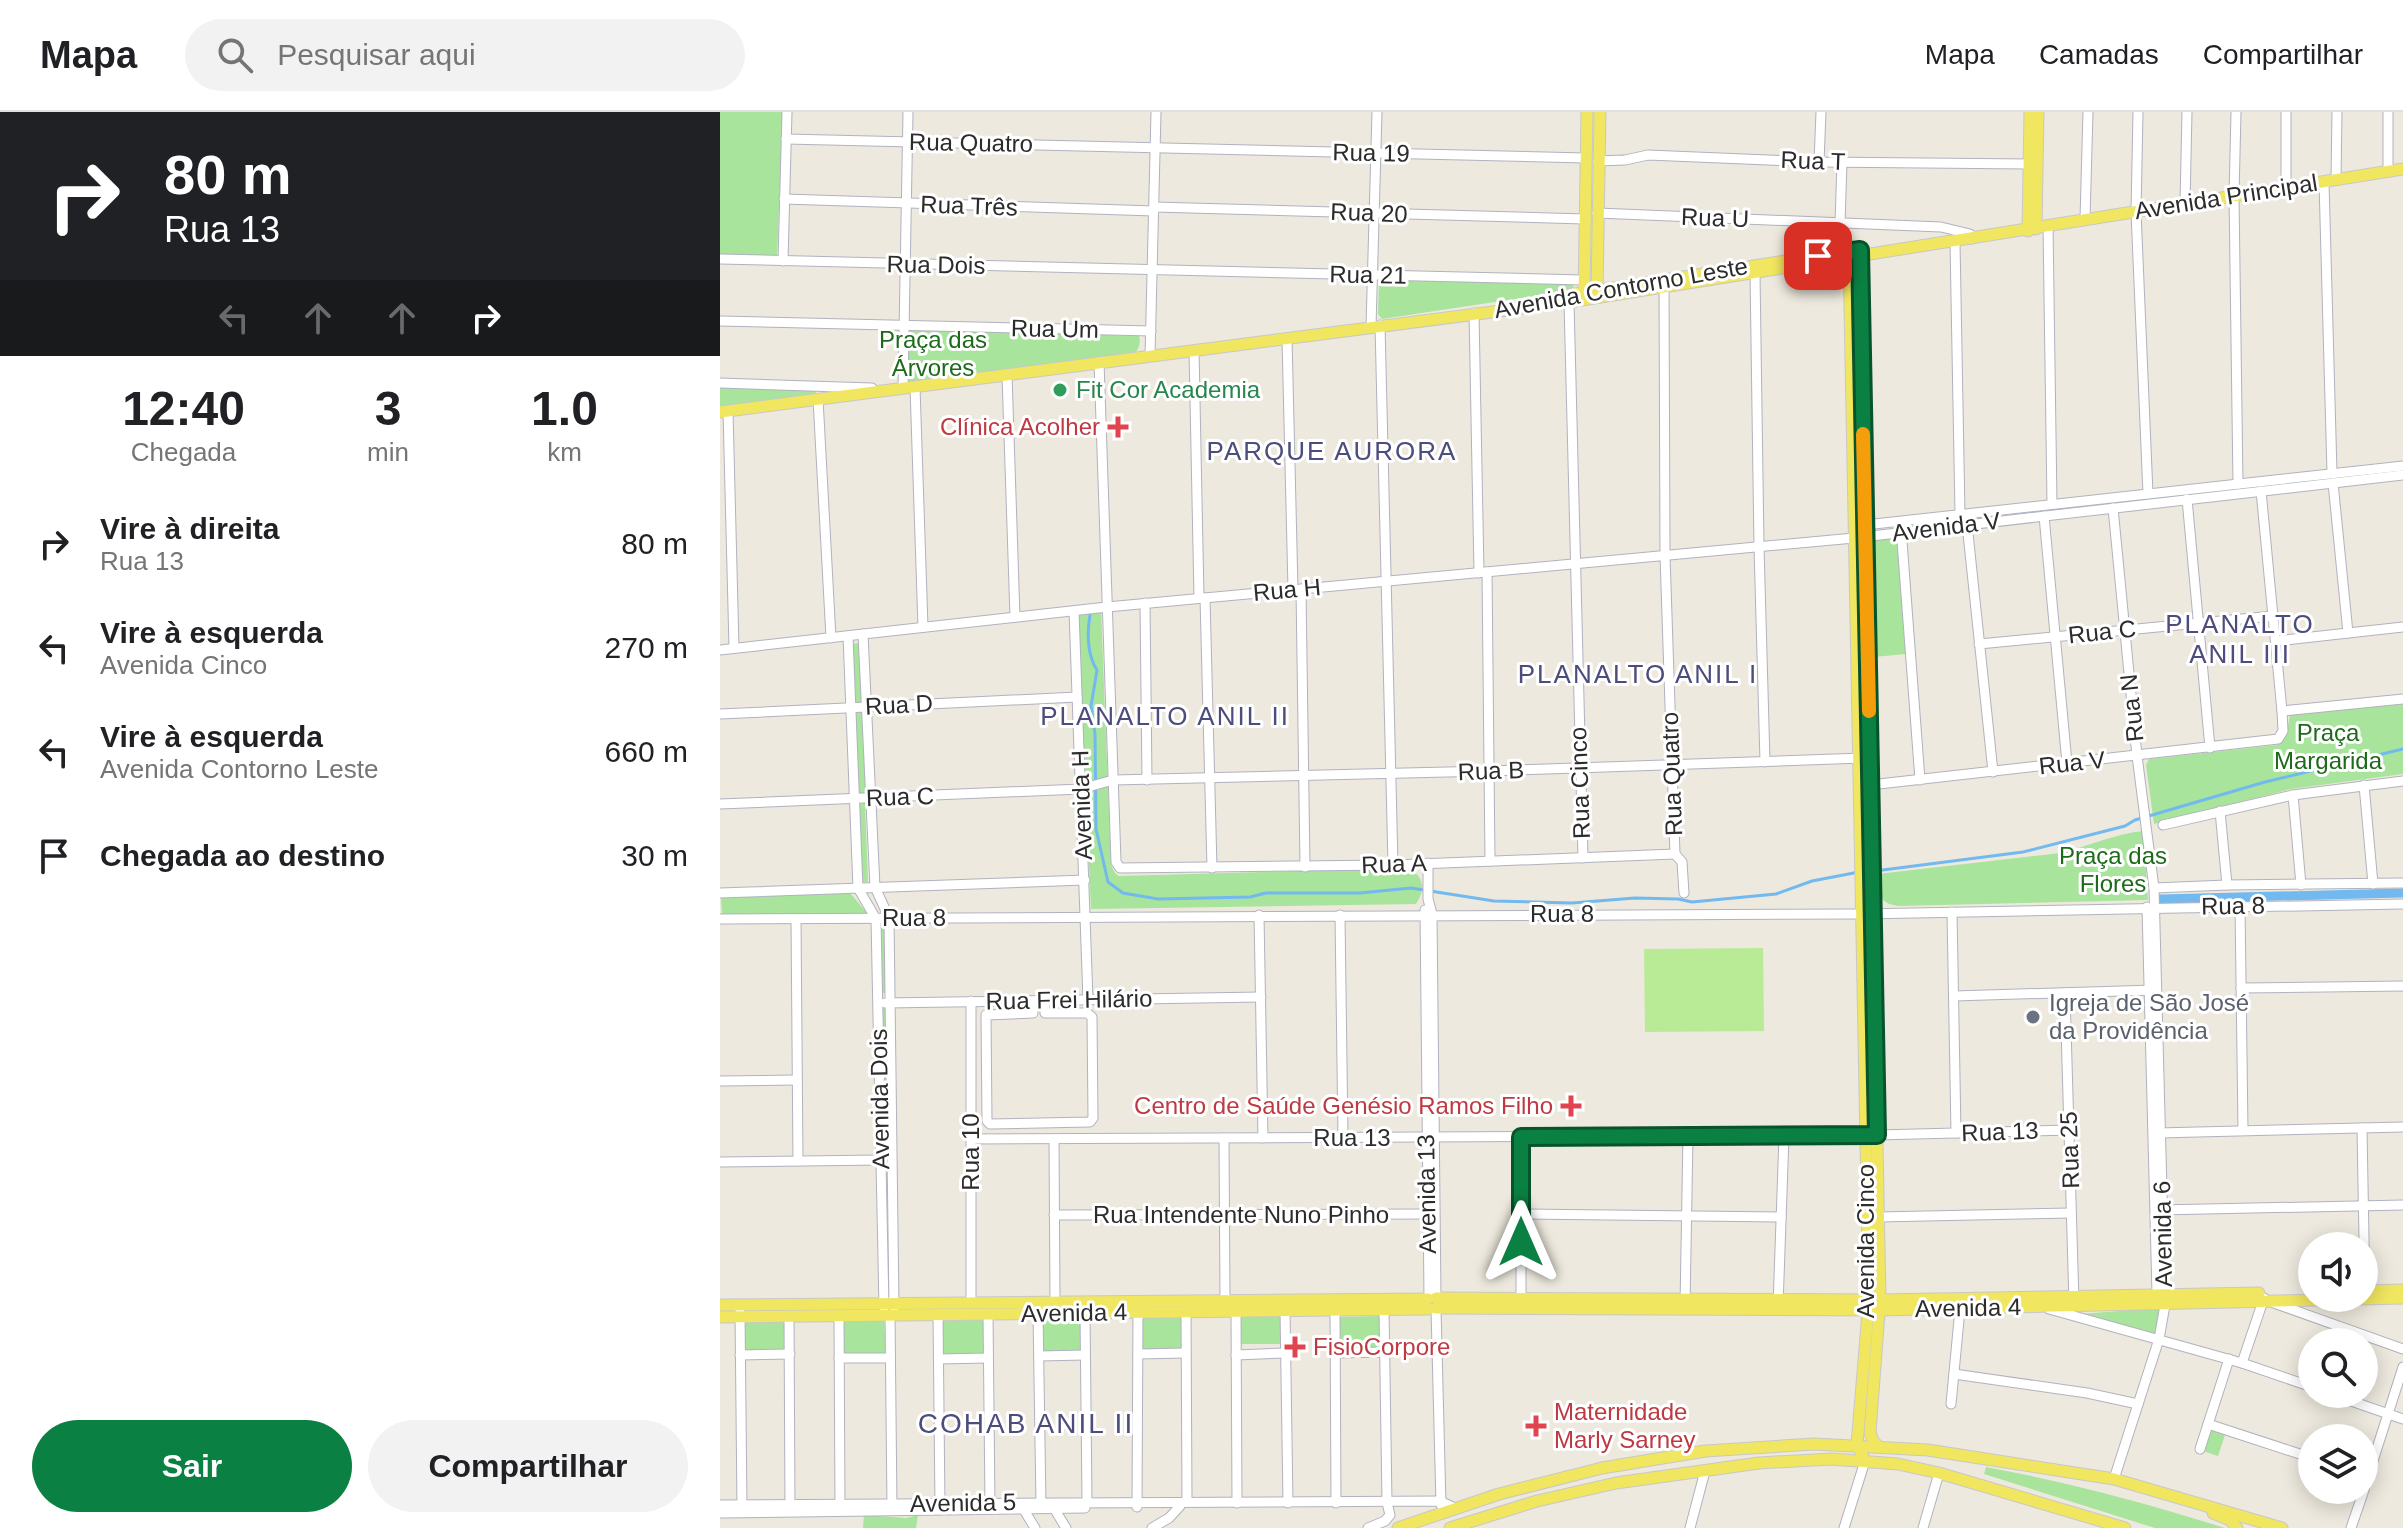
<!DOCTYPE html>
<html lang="pt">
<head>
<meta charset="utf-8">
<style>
	:root { --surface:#fff; --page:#f2f2f2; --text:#202124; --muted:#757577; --line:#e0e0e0; --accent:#0b8043 }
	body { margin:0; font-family:Helvetica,sans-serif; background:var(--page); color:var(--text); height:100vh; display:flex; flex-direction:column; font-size:30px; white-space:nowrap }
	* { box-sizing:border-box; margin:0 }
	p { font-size:26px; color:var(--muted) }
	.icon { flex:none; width:44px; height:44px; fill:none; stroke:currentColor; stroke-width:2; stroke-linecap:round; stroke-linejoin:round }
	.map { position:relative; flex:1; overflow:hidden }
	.side { display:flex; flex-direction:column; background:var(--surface); width:720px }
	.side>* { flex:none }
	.hud { background:#202124; color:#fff; overflow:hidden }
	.fabs { position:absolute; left:1578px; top:1120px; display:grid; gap:16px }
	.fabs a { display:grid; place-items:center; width:80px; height:80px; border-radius:50%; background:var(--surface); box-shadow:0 4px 20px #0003; font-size:40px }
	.pin { position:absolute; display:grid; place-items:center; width:68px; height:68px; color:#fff; margin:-34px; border-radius:16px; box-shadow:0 4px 12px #0006 }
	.me { position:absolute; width:88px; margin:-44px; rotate:0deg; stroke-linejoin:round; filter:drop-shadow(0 0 6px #0008) }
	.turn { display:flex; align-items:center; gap:28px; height:168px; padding:0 32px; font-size:36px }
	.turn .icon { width:104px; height:104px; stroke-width:2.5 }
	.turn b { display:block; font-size:56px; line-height:68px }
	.lanes { display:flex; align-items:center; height:76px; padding:0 32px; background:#0003; justify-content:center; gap:40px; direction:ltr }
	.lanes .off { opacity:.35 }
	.eta { display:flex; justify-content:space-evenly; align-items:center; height:136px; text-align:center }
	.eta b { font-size:48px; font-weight:700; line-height:56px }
	.cta { display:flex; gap:16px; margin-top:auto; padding:16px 32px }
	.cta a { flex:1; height:92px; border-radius:48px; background:var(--accent); color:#fff; font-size:32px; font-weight:700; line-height:92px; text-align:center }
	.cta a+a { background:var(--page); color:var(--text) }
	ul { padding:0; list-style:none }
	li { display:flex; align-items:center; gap:24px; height:104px; padding:0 32px }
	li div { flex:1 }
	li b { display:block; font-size:30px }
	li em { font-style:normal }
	header { display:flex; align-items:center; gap:48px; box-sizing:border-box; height:112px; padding:0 40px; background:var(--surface); border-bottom:2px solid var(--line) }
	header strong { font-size:38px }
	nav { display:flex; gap:44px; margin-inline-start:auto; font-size:28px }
	.search { width:560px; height:72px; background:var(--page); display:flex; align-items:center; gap:20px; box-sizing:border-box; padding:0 28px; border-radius:44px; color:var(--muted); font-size:30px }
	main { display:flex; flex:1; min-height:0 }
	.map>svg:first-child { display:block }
</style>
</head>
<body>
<header>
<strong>Mapa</strong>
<div class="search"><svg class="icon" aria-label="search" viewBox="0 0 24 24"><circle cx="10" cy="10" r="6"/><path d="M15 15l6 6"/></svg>Pesquisar aqui</div>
<nav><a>Mapa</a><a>Camadas</a><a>Compartilhar</a></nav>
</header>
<main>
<section class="side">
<div class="hud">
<div class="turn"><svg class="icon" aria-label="right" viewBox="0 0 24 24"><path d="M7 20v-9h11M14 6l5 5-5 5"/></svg><div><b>80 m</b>Rua 13</div></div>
<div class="lanes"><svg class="icon off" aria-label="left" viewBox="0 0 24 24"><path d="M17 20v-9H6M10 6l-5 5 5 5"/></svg><svg class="icon off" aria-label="ahead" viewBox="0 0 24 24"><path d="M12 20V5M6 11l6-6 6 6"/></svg><svg class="icon off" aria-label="ahead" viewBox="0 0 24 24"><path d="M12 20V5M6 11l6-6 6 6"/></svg><svg class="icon" aria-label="right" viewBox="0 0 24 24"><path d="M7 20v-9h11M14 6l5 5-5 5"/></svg></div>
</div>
<div class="eta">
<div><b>12:40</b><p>Chegada</p></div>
<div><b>3</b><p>min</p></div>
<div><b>1.0</b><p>km</p></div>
</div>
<ul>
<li><svg class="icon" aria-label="right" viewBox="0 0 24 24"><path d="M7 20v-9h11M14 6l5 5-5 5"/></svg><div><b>Vire à direita</b><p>Rua 13</p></div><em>80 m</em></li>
<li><svg class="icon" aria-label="left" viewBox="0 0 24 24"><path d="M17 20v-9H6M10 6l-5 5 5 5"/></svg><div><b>Vire à esquerda</b><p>Avenida Cinco</p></div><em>270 m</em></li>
<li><svg class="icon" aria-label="left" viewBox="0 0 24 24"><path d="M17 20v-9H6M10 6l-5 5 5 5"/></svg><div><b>Vire à esquerda</b><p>Avenida Contorno Leste</p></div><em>660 m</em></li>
<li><svg class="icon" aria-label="arrive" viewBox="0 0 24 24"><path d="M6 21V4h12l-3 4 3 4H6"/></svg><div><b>Chegada ao destino</b></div><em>30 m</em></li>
</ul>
<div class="cta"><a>Sair</a><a>Compartilhar</a></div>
</section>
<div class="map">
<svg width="1683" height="1416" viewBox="0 0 1683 1416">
	<rect width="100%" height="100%" fill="#ede9de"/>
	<!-- green -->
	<g fill="#a8e49b">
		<polygon points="0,0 63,0 57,144 0,142"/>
		<polygon points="754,167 853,172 854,178 662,207 658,202 659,168"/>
		<path d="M192,217L419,224C421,231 419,237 414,242L187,270L186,220Z"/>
		<polygon points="0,276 96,278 95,285 0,295"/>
		<polygon points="1177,423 1186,542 1153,545 1150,425"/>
		<path d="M381,498L391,753L395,761L399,764L687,756C704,763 706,777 696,792L371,797L357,501Z"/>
		<polygon points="139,531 146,683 137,683 130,532"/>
		<polygon points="1683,592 1683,662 1571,677 1434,712 1426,653 1429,647 1557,633 1566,624 1570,603"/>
		<polygon points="145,691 148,770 141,770 139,692"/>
		<path d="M1423,719L1428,788L1178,794C1157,791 1159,779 1158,762L1341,741C1369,734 1394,722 1423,719Z"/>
		<polygon points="1683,778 1683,784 1439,789 1438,785"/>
		<polygon points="130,781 148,802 2,802 1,786"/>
		<polygon points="168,809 169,881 162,881 161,810"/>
		<polygon points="168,890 168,1028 163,1028 161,891"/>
		<polygon points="1441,1196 1437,1224 1346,1203"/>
		<polygon points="518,1201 561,1201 562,1232 520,1232"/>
		<polygon points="463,1203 463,1240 420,1240 420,1204"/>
		<polygon points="661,1204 662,1238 619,1238 618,1205"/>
		<polygon points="65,1206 66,1238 23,1239 22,1207"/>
		<polygon points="164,1206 166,1243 123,1243 123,1207"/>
		<rect x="222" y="1206" width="42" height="36"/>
		<polygon points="363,1208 363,1240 319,1241 320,1209"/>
		<polygon points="1490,1318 1505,1323 1498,1344 1483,1339"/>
		<path d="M1266,1355C1347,1370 1426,1391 1505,1416H1435L1264,1362Z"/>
		<polygon points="144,1403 186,1406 198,1403 196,1416 143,1416"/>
	</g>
	<!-- pitch -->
	<polygon fill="#b9eb97" points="1043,836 1044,919 925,920 924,837"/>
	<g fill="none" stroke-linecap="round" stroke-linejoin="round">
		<!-- stream -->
		<g stroke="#72b9ef" stroke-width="3">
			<path d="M370,503C367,520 367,543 377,558L371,594L375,622L376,717L388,770L403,781L438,787L530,785L546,781H640L691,776L774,789L852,791L915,786L958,787L972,790L1056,782L1092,769L1139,760"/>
			<polyline points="1155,759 1303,740 1405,714 1415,708 1545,670 1683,637"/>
		</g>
		<!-- canal -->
		<polyline stroke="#72b9ef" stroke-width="9" points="1441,787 1683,781"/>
		<!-- minor casing -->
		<g stroke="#b2b2bf" stroke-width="11">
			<g id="minor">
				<polyline points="1418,0 1416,100 1428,382"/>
				<polyline points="1516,0 1514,84 1518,372"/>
				<polyline points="66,27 866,46"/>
				<polyline points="878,49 905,48 928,43 1099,50 1309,52"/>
				<polyline points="1099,50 1101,0"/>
				<polyline points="1668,60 1668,0"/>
				<polyline points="1616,68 1617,0"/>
				<polyline points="1604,70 1612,361"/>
				<polyline points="1566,76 1566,0"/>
				<polyline points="64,87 434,99"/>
				<polyline points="1465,92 1467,0"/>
				<polyline points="434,95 865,107"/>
				<polyline points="877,101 1221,115 1250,122 1251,127"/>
				<polyline points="1365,107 1368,0"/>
				<polyline points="1120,111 1122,50"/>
				<polyline points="1328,113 1332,392"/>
				<polyline points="1235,130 1240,402"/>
				<polyline points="0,147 863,168"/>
				<polyline points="63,149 67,0"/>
				<polyline points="1035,161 1039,435 1045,650"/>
				<polyline points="944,170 945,444 955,742 962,750 964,781"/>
				<polyline points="849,190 863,746"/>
				<polyline points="754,201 759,461"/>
				<polyline points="0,209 431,219"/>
				<polyline points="660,213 673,753"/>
				<polyline points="651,215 657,0"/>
				<polyline points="567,226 573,478"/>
				<polyline points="474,238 479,486"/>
				<polyline points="430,244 436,0"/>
				<polyline points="379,250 396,750 400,756 673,753 955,742"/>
				<polyline points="287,263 295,505"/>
				<polyline points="0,271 152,276"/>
				<polyline points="195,275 203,515"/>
				<polyline points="183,276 188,0"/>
				<polyline points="98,287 111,526"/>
				<polyline points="8,299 14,536"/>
				<polyline points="1613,371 1628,521"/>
				<polyline points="1467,387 1490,636"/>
				<polyline points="1393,396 1417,644 1434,776 1445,1193 1439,1227 1394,1367"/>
				<polyline points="1324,404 1347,651"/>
				<polyline points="1247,412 1273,660"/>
				<polyline points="1181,416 1200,668"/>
				<polyline points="1141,417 1145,413 1683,354"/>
				<polyline points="767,460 770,749"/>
				<polyline points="581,477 585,755"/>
				<polyline points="485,486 492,756"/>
				<polyline points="425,491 427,668"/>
				<polyline points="354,499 368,888"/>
				<polyline points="143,522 155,775 169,806 174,1195"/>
				<polyline points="128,524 138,776 156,807 164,1196"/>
				<polyline points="1556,529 1683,515"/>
				<polyline points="1259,532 1553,504"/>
				<polyline points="0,538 387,495 1134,426 1683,363"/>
				<polyline points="1562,599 1683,587"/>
				<polyline points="0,602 357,585"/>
				<polyline points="1150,673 1558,627 1563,619 1562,599 1541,379"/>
				<polyline points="1644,673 1653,772"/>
				<polyline points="1573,683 1581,773"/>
				<polyline points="0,692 361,677 393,668 769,659 1143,646"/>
				<polyline points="1500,699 1507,773"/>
				<polyline points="1443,713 1573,683 1683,669"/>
				<polyline points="708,751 708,787 712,802 716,1186"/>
				<polyline points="1434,776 1507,773 1683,771"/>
				<polyline points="0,781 365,768"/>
				<polyline points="1520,794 1523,1018"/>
				<polyline points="1427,795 1437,1182 1440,1187"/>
				<polyline points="705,798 709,1186"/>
				<polyline points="1232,800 1236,1021"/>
				<polyline points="539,803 543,1026"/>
				<polyline points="620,803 623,1026"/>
				<polyline points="0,807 1141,802 1683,792"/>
				<polyline points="76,807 78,1049"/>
				<polyline points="1521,876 1683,874"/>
				<polyline points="1345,881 1354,1191"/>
				<polyline points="1234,884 1434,878"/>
				<polyline points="165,891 541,885"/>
				<polyline points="313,893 313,901 266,903 267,1009 270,1012 370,1010 373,1006 372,905 367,901 325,901 325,892"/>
				<polyline points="0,969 77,968"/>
				<polyline points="1642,1016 1645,1183"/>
				<polyline points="1438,1021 1683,1015"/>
				<polyline points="504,1026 505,1188"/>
				<polyline points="251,1027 1157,1023 1349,1018"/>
				<polyline points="334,1027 335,1190"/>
				<polyline points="0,1050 161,1048"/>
				<polyline points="1438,1098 1683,1093"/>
				<polyline points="801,1102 1061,1105"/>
				<polyline points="334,1103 711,1102"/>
				<polyline points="1158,1105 1351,1101"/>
				<polyline points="801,1187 801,1025"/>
				<polyline points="1551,1190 1683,1237"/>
				<polyline points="251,1191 251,889"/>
				<polyline points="965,1194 968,1024"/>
				<polyline points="1058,1194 1064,1024"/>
				<polyline points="716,1197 721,1393"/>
				<polyline points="1329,1197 1522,1251 1592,1275"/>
				<polyline points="565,1198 568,1391"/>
				<polyline points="615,1198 616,1391"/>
				<polyline points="466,1199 467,1389"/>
				<polyline points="516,1199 517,1391"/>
				<polyline points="20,1200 22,1397"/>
				<polyline points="318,1201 321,1394"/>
				<polyline points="365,1201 367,1390"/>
				<polyline points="218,1202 220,1396"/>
				<polyline points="268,1202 270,1395"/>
				<polyline points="170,1203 172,1396"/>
				<polyline points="69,1204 70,1397"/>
				<polyline points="119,1204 120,1396"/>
				<polyline points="615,1241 665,1240"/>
				<polyline points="418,1242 466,1241"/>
				<polyline points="20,1243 70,1242"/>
				<polyline points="516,1243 565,1241"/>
				<polyline points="319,1244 365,1243"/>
				<polyline points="119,1246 170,1246"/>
				<polyline points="219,1247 268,1246"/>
				<polyline points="1522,1251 1544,1186"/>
				<polyline points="1234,1262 1367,1281 1418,1292"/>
				<polyline points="1611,1282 1683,1307"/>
				<polyline points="1231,1292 1240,1197"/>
				<polyline points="1488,1312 1592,1346"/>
				<polyline points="1480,1337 1509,1247"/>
				<polyline points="1644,1377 1683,1255"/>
				<polyline points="0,1393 720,1389 737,1397"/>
				<polyline points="332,1393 346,1416"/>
				<polyline points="417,1395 418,1200"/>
				<polyline points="304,1398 315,1416"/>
				<polyline points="0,1401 365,1396"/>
				<polyline points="432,1416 449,1406 460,1394"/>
				<polyline points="648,1416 665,1409 670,1403 667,1391 664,1197"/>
				<polyline points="970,1416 985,1359"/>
				<polyline points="1124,1416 1145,1349"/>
				<polyline points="1203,1416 1219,1361"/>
				<polyline points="1631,1416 1644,1378"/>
			</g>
		</g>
		<!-- major casing -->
		<g stroke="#c8c8c8" stroke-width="13">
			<g id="major">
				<polyline points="1316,117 1318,0"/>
				<polyline points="1308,119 1310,0"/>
				<polyline points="1140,138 1160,1188 1150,1320 1153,1329 1158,1334"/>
				<polyline points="1129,141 1149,1188 1137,1333 1145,1349"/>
				<polyline points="877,181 880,0"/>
				<polyline points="864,183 867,0"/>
				<polyline points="823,187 1078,147"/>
				<polyline points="0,300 849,190 1683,57"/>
				<polyline points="1644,1179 1683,1178"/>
				<polyline points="716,1186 1160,1188 1539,1181"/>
				<polyline points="0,1193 708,1187"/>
				<polyline points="716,1196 1160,1198 1683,1186"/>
				<polyline points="0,1205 709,1197"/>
				<polyline points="1493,1401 1510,1408 1517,1416"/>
				<polyline points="678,1416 779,1382 882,1356 985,1339 1094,1332 1208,1338 1394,1367 1562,1416"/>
				<polyline points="730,1416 817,1389 896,1371 1039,1351 1111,1347 1178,1352 1219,1361 1405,1416"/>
			</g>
		</g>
		<!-- minor -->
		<use href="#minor" stroke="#fff" stroke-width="9"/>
		<!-- major -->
		<use href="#major" stroke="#f1e660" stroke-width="11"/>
	</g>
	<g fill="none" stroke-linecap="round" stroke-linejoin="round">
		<!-- route casing -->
		<g stroke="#07532c" stroke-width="20">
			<polyline id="route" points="801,1130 801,1025 1157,1023 1140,138 1098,144"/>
		</g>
		<!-- route -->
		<use href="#route" stroke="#0b8043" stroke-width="14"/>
		<!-- slow -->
		<polyline stroke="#f59e0b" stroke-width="14" points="1143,322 1149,599"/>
	</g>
	<!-- markers -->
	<circle fill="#2e9e5b" stroke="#fff" stroke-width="3" cx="340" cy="278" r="8"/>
	<g fill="#e0444e" stroke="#fff" stroke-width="3">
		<path d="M394 303h8v8h8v8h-8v8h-8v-8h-8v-8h8z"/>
		<path d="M847 982h8v8h8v8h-8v8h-8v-8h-8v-8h8z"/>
		<path d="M571 1223h8v8h8v8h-8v8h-8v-8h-8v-8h8z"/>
		<path d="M812 1302h8v8h8v8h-8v8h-8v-8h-8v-8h8z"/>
	</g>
	<circle fill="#6b7280" stroke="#fff" stroke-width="3" cx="1313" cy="905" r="8"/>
	<g text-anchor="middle" stroke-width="6" stroke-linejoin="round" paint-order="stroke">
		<!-- street labels -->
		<g font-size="24" fill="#2c2c2c" stroke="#fff">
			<text transform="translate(251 31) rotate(1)" y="8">Rua Quatro</text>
			<text transform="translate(651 41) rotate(1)" y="8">Rua 19</text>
			<text transform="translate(1093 49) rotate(2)" y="8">Rua T</text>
			<text transform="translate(1506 85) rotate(-9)" y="8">Avenida Principal</text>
			<text transform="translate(249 94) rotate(2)" y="8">Rua Três</text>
			<text transform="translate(649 101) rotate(2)" y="8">Rua 20</text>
			<text transform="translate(995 106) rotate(2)" y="8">Rua U</text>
			<text transform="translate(216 153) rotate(1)" y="8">Rua Dois</text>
			<text transform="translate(648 163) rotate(1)" y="8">Rua 21</text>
			<text transform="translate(901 176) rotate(-10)" y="8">Avenida Contorno Leste</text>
			<text transform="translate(335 217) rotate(1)" y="8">Rua Um</text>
			<text transform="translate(1226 415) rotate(-7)" y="8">Avenida V</text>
			<text transform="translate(567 478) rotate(-5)" y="8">Rua H</text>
			<text transform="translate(1382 520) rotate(-6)" y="8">Rua C</text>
			<text transform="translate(179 593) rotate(-3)" y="8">Rua D</text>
			<text transform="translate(1412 596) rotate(-96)" y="8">Rua N</text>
			<text transform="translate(1352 651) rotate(-6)" y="8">Rua V</text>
			<text transform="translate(771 659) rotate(-2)" y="8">Rua B</text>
			<text transform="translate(952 662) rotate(-92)" y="8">Rua Quatro</text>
			<text transform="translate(860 671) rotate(-92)" y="8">Rua Cinco</text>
			<text transform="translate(180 685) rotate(-2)" y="8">Rua C</text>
			<text transform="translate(362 693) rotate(-92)" y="8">Avenida H</text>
			<text transform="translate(674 752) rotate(-2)" y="8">Rua A</text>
			<text transform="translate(1513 794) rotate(-1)" y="8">Rua 8</text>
			<text x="842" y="810">Rua 8</text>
			<text x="194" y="814">Rua 8</text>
			<text transform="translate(349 888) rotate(-1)" y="8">Rua Frei Hilário</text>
			<text transform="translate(160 987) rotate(-91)" y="8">Avenida Dois</text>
			<text transform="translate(1280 1020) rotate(-2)" y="8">Rua 13</text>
			<text x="632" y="1034">Rua 13</text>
			<text transform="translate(1350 1038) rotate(-92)" y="8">Rua 25</text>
			<text transform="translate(251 1040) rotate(-90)" y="8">Rua 10</text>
			<text transform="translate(707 1082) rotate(-91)" y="8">Avenida 13</text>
			<text x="521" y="1111">Rua Intendente Nuno Pinho</text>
			<text transform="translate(1443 1122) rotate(-91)" y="8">Avenida 6</text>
			<text transform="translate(1146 1129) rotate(-90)" y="8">Avenida Cinco</text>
			<text transform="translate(1248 1196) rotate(-1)" y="8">Avenida 4</text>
			<text transform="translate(354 1201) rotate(-1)" y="8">Avenida 4</text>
			<text transform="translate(243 1391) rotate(-1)" y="8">Avenida 5</text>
		</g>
		<!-- park labels -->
		<g font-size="24" fill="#1e6a1b" stroke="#fff">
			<text x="213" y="236">Praça das<tspan x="213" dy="28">Árvores</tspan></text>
			<text x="1608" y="629">Praça<tspan x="1608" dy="28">Margarida</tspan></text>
			<text x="1393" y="752">Praça das<tspan x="1393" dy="28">Flores</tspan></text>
		</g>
		<!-- leisure labels -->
		<g font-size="24" fill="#27864d" stroke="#fff" text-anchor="start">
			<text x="356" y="286">Fit Cor Academia</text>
		</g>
		<!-- health labels -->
		<g font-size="24" fill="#be3a42" stroke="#fff" text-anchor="end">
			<text x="380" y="323">Clínica Acolher</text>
			<text x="833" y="1002">Centro de Saúde Genésio Ramos Filho</text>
			<text x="593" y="1243" text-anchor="start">FisioCorpore</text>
			<text x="834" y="1308" text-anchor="start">Maternidade<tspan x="834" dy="28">Marly Sarney</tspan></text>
		</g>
		<!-- worship labels -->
		<g font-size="24" fill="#5b616d" stroke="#fff" text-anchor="start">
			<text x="1329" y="899">Igreja de São José<tspan x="1329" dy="28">da Providência</tspan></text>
		</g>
		<!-- neighbourhood labels -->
		<g font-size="26" letter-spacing="2" fill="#4c4c7d" stroke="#fff">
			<text x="612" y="348">PARQUE AURORA</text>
			<text x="1520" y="521">PLANALTO<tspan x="1520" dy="30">ANIL III</tspan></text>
			<text x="918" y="571">PLANALTO ANIL I</text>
			<text x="445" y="613">PLANALTO ANIL II</text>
		</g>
		<!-- quarter labels -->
		<g font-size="28" letter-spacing="2" fill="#4c4c7d" stroke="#fff">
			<text x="306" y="1321">COHAB ANIL II</text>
		</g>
	</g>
</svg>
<div class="fabs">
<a><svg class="icon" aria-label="sound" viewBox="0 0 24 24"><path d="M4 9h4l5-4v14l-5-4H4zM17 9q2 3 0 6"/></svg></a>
<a><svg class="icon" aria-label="search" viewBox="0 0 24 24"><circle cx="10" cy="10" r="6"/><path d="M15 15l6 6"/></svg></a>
<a><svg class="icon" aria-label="layers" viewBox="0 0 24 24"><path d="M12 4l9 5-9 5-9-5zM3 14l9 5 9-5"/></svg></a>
</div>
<div class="pin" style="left:1098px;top:144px;background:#d93025"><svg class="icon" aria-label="arrive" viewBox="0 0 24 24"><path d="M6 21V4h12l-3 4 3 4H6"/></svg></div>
<svg class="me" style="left:801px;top:1130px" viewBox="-20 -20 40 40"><path d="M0-17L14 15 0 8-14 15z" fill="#0b8043" stroke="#fff" stroke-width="4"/></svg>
</div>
</main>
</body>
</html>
